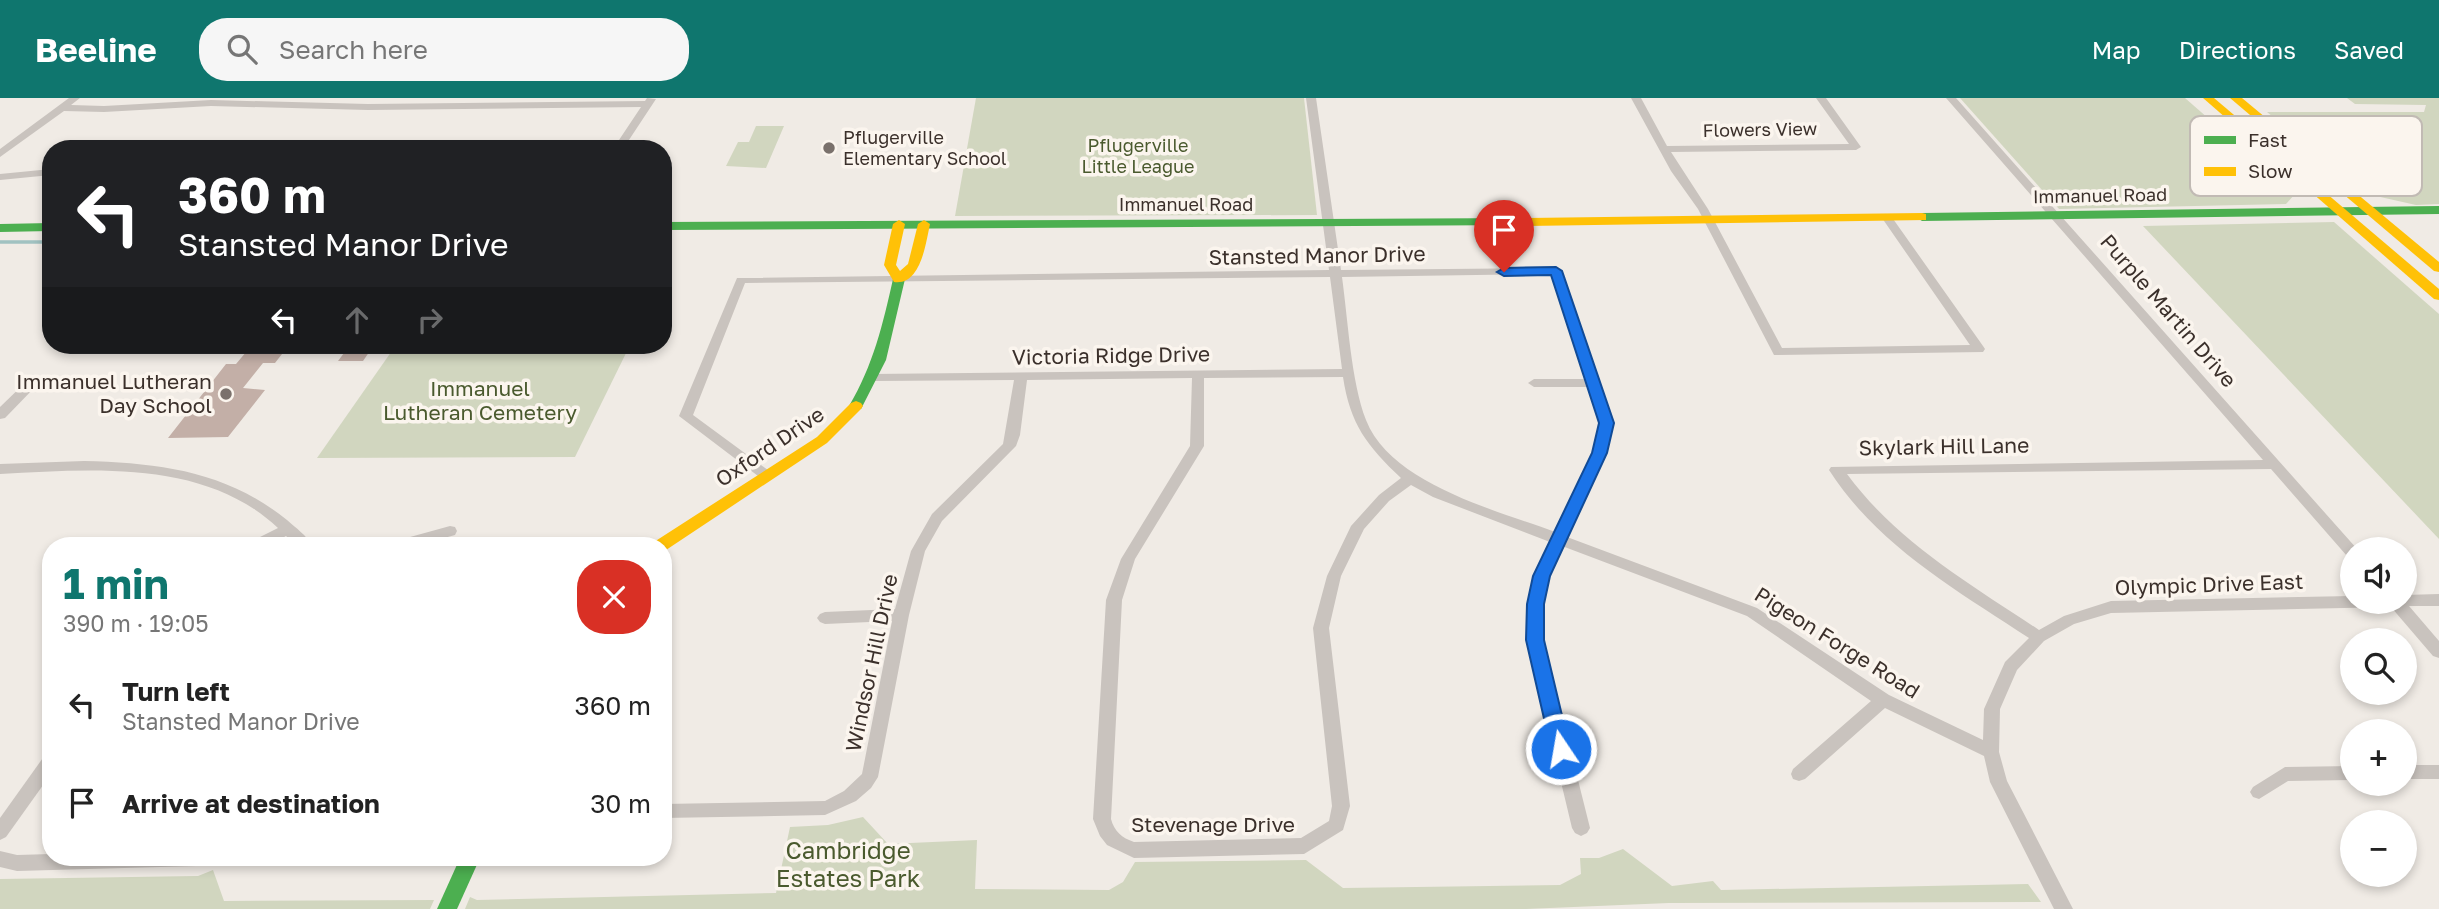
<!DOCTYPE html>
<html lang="en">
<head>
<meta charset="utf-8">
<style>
	:root { --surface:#fff; --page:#f6f6f6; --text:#222; --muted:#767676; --accent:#0f766e }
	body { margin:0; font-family:"Golos Text",sans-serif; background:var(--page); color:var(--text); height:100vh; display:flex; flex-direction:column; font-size:26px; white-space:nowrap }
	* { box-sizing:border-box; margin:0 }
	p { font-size:23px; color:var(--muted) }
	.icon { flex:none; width:38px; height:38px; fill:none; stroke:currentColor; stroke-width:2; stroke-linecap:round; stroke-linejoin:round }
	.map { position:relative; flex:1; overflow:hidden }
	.details { position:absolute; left:42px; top:439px; width:630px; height:329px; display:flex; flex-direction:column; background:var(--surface); border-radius:28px; box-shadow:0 4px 10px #0003 }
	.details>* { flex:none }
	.hud { position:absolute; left:42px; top:42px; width:630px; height:214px; border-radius:28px; box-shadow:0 4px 10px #0003; background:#202124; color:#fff; overflow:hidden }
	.fabs { position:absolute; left:2340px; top:439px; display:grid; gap:14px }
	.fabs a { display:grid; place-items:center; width:77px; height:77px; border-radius:50%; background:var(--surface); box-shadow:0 4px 10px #0003; font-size:35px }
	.pin { position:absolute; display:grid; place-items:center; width:60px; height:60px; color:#fff; margin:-72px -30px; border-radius:50% 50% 50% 0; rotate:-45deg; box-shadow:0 0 7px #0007 }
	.pin .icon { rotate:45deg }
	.me { position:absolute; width:77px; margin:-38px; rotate:348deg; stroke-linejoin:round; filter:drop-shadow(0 0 5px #0008) }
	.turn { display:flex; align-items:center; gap:24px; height:147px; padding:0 21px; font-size:32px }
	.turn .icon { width:91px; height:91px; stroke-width:2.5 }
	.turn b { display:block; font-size:49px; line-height:60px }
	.lanes { display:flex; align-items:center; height:66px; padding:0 21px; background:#0003; justify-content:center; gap:35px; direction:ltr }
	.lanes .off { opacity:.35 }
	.round { display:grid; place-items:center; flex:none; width:74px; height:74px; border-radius:28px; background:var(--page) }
	.overview { display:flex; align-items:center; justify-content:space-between; height:119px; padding:0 21px }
	h1 { font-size:42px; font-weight:700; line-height:52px; color:var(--accent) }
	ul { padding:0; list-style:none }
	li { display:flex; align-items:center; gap:21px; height:98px; padding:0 21px }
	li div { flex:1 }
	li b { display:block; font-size:26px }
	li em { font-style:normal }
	header { display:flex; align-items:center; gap:42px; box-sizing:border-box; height:98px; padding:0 35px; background:var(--accent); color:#fff }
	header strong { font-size:33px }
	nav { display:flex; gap:38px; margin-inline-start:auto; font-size:24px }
	.search { width:490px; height:63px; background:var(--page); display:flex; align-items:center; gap:18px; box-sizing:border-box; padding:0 24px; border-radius:28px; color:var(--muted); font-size:26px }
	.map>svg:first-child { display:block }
</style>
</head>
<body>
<header>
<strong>Beeline</strong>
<div class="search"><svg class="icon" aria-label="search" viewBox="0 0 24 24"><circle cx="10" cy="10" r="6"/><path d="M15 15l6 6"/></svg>Search here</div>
<nav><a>Map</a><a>Directions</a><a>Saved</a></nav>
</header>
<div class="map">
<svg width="2439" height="811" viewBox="0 0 2439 811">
	<rect width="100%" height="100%" fill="#f0ebe5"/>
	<!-- green -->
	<g fill="#d1d6bf">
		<polygon points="976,0 1304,0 1317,117 955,118"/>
		<polygon points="1960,0 2185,0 2295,96 2286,106 2059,111"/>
		<polygon points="2347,0 2439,0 2439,106 2416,107 2367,96 2267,14 2424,14 2426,7 2355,6"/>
		<polygon points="756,28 784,28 766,70 726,68 738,44 749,44"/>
		<polygon points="2334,124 2439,216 2439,441 2143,128"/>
		<polygon points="396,247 630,247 575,359 317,360"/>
		<polygon points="863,719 888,746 977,742 975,791 1109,792 1123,784 1135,764 1306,762 1343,790 1560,787 1581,776 1580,760 1599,760 1623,751 1672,788 1713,783 1721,792 2028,786 2041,804 1669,805 1526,811 465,811 470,799 477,802 776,795 790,729 828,727"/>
		<polygon points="213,772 224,803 434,802 430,811 0,811 0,781 198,778"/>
	</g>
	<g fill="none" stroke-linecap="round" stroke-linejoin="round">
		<!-- stream -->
		<polyline stroke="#a1c2c1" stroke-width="3.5" points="0,144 51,144"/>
	</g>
	<!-- building -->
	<g fill="#c3afa7">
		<polygon points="252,247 289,247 275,265 263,265 243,290 265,292 228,339 168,340 226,266 236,266"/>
		<polygon points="350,247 374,247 363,263 338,263"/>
	</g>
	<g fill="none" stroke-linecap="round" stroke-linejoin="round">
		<!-- street -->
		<g fill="#c9c3be" fill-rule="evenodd">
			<polygon points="69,0 80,0 71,7 104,8 211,2 368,6 645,3 647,0 656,1 623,51 613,51 641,9 368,12 211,8 104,14 64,13 0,59 0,51"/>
			<path d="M1306,0H1316L1341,172L1556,170L1562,173L1614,325L1607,355L1567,439L1757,510L1889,597L1983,642L1984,611L2005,564L2029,540C1956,492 1877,447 1829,372L1831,369L2263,362L1946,0H1956L2358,452H2352V459L2347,458L2271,371L1847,376C1897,444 1970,486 2039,532L2064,518L2111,503L2352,498V504H2404V497L2439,496V508H2409L2439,543V560L2433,558L2391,509L2111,515L2074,526L2044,543L2017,572L2000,611L1999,654L2007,683L2073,811H2054L1990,684L1984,658L1885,610L1805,681L1799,683L1793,681L1791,676L1793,671L1871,603L1747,518L1562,448L1548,478L1543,506V542L1590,730L1587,735L1581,738L1575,735L1572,730L1527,542V506L1534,478L1550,444L1433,399L1411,387L1389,403L1364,431L1341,478L1329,530L1350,708L1343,732L1304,756L1134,760L1107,747L1100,738L1093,721L1106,502L1121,461L1190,348L1192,280L1027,282L1020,337L1016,348L942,423L925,453L909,517L878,679L871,690L856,703L825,717L663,720V706L825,703L844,693L862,676L892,523L825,526L820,524L817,520L820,516L825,514L895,511L911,453L932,416L1003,346L1014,282L875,283L869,279L871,276L1342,271L1330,179L745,185L693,317L772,375L774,378L772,381H762L679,318L737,180L1329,172ZM1551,176L1586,281H1534L1528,285L1534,289H1589L1600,325L1593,355L1555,434C1496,412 1391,386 1366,322C1351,283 1348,222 1342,179ZM1343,279C1350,326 1367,348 1401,380L1379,397L1351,428L1327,478L1313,530L1332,708L1329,723L1301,740L1134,744C1122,740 1114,733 1111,721L1122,502L1135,461L1204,348V280Z"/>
			<polygon points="1631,0 1641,0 1667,48 1849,46 1816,0 1826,0 1861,49 1856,52 1671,54 1708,111 1782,250 1970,247 1882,120 1887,117 1891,118 1983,248 1985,251 1983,254 1774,257 1698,111 1671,73"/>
			<polygon points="51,71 51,77 0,82 0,76"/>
			<polygon points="33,280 39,284 37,287 5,320 0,321 0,309 29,281"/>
			<path d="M84,363C160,365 226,373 287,422C296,430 306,437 313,448H297L286,438L267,448H248L250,444L278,430C205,361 93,371 0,376V366Z"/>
			<polygon points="450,428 455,429 457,433 455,437 415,448 390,448 392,444"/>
			<polygon points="51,655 51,676 6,739 0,742 0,720 45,657"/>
			<rect x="2404" y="667" width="35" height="14"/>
			<polygon points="2352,668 2352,682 2288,683 2259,701 2253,699 2250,694 2253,689 2285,669"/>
			<polygon points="0,753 17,757 51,756 51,760 205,760 202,766 196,768 17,773 0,769"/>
		</g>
		<!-- fast -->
		<g fill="#4caf50" fill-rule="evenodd">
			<polygon points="2439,108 2439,116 1922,123 1916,119 1922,115"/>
			<polygon points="1527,120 1531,121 1531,127 663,132 663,124"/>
			<polygon points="51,125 51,133 0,134 0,126"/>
			<path d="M899,177L905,181L886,262L861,311H851L849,308C873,268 883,226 893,181Z"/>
			<polygon points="460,760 480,760 457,811 437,811"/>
		</g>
		<!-- slow -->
		<g fill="#ffc107" fill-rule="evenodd">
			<polygon points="2203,0 2214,0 2439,191 2439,202 2434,201"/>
			<polygon points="2230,0 2242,0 2439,164 2439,174 2434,173"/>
			<polygon points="1922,115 1926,116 1926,122 1527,128 1521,124 1527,120"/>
			<path d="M899,122L905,126L896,167L900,173L908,166L918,126L924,122L930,126C926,144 921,188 894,184L884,167L893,126Z"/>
			<polygon points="856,303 861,305 863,308 861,311 827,345 666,452 663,453 663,448 652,448 654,444 817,339 851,305"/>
		</g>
	</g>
	<!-- route -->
	<polygon fill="#1a73e8" stroke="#114b97" stroke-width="2" points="1556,169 1562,173 1614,325 1607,355 1550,478 1544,506 1544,542 1570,651 1567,656 1554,656 1551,651 1526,542 1527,506 1533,478 1592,355 1599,325 1551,177 1504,178 1497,174 1504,170"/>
	<!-- markers -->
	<g fill="#7a716c" stroke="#fbf5ee" stroke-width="2.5">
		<circle cx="829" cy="50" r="7"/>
		<circle cx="226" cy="296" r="7"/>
	</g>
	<g text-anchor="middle" stroke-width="7" stroke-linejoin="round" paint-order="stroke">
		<!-- far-street labels -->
		<g font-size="18" fill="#3b302b" stroke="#fbf5ee">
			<text transform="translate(1760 32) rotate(-1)" y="6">Flowers View</text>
			<text transform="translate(2100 98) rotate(-1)" y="6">Immanuel Road</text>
			<text x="1186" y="113">Immanuel Road</text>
		</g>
		<!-- far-poi labels -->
		<g font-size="18" fill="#3b302b" stroke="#fbf5ee" text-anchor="start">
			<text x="843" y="46">Pflugerville<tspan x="843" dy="21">Elementary School</tspan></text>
		</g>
		<!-- far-park labels -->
		<g font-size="18" fill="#4a5a2e" stroke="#fbf5ee">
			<text x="1138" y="54">Pflugerville<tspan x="1138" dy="21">Little League</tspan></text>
		</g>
		<!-- street labels -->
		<g font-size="21" fill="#3b302b" stroke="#fbf5ee">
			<text transform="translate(1317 158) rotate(-1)" y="7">Stansted Manor Drive</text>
			<text transform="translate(2168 213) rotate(49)" y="7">Purple Martin Drive</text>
			<text transform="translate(1111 258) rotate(-1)" y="7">Victoria Ridge Drive</text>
			<text transform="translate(770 349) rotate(-34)" y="7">Oxford Drive</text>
			<text transform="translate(1944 349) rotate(-1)" y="7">Skylark Hill Lane</text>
			<text transform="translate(2209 487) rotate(-2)" y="7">Olympic Drive East</text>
			<text transform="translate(1837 545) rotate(32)" y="7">Pigeon Forge Road</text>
			<text transform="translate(872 565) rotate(-78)" y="7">Windsor Hill Drive</text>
			<text x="1213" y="734">Stevenage Drive</text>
		</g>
		<!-- poi labels -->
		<g font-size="21" fill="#3b302b" stroke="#fbf5ee" text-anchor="end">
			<text x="212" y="291">Immanuel Lutheran<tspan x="212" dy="24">Day School</tspan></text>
		</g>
		<!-- park labels -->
		<g font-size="21" fill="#4a5a2e" stroke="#fbf5ee">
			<text x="480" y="298">Immanuel<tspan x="480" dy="24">Lutheran Cemetery</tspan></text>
		</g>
		<!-- near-park labels -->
		<g font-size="24" fill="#4a5a2e" stroke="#fbf5ee">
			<text x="848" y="761">Cambridge<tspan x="848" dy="28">Estates Park</tspan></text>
		</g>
	</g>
	<!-- legend -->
	<rect x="2190" y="18" width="232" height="80" rx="10" fill="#fbf5ee" stroke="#c1bab4" stroke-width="2"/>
	<rect x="2204" y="38" width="32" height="8" fill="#4caf50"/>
	<rect x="2204" y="69" width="32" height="9" fill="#ffc107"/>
	<g font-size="19" fill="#3b302b">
		<text x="2248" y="49">Fast</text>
		<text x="2248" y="80">Slow</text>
	</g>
</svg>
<div class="fabs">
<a><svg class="icon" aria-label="sound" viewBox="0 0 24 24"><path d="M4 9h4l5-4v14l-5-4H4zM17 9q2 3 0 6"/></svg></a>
<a><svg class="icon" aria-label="search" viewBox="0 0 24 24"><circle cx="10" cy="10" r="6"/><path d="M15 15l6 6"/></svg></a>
<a>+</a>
<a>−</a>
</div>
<div class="pin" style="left:1504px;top:174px;background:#d93025"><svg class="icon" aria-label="arrive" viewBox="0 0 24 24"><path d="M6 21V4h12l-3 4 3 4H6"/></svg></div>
<svg class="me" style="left:1561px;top:651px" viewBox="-20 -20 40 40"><circle r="17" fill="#1a73e8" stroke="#fff" stroke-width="3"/><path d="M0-11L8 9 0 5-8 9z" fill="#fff"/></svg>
<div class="hud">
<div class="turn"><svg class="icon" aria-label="left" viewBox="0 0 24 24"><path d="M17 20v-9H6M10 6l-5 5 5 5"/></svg><div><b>360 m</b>Stansted Manor Drive</div></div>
<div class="lanes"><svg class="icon" aria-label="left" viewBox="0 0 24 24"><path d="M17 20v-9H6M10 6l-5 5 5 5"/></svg><svg class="icon off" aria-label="ahead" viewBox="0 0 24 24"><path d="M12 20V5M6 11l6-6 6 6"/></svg><svg class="icon off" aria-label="right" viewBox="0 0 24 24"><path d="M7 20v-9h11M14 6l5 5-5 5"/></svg></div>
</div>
<section class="details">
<div class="overview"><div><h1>1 min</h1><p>390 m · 19:05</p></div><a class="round" style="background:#d93025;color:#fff"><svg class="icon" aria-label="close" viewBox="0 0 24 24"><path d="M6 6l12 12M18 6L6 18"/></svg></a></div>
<ul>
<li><svg class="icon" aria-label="left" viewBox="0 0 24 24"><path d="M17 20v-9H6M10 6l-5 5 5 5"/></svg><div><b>Turn left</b><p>Stansted Manor Drive</p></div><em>360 m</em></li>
<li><svg class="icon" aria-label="arrive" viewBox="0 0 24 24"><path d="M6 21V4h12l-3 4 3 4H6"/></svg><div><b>Arrive at destination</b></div><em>30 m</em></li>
</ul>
</section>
</div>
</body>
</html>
